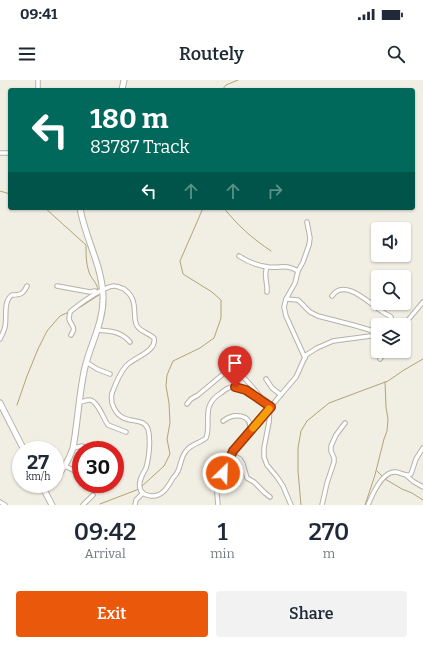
<!DOCTYPE html>
<html lang="en">
<head>
<meta charset="utf-8">
<style>
	:root { --surface:#fff; --page:#f2f2f3; --text:#1f2937; --muted:#747a83; --accent:#ea580c }
	body { margin:0; font-family:Bitter,serif; background:var(--page); color:var(--text); height:100vh; display:flex; flex-direction:column; font-size:15px; white-space:nowrap }
	* { box-sizing:border-box; margin:0 }
	p { font-size:13px; color:var(--muted) }
	.icon { flex:none; width:22px; height:22px; fill:none; stroke:currentColor; stroke-width:2; stroke-linecap:round; stroke-linejoin:round }
	.map { position:relative; height:425px; overflow:hidden }
	.drawer { display:flex; flex-direction:column; background:var(--surface); flex:1 }
	.drawer>* { flex:none }
	.banner { position:absolute; left:8px; top:8px; width:407px; height:122px; border-radius:4px; box-shadow:0 1px 3px #0004; background:#00695c; color:#fff; overflow:hidden }
	.fabs { position:absolute; left:371px; top:142px; display:grid; gap:8px }
	.fabs a { display:grid; place-items:center; width:40px; height:40px; border-radius:4px; background:var(--surface); box-shadow:0 1px 3px #0004; font-size:20px }
	.speed { position:absolute; left:12px; top:361px; display:flex; gap:8px; font-size:20px; font-weight:700; text-align:center }
	.speed>* { display:grid; place-content:center; width:52px; height:52px; border-radius:50%; background:var(--surface); box-shadow:0 1px 3px #0004; line-height:1 }
	.speed small { font-size:10px; font-weight:400 }
	.speed .limit { border:6px solid #d22; background:#fff; color:#111 }
	.pin { position:absolute; display:grid; place-items:center; width:34px; height:34px; color:#fff; margin:-41px -17px; border-radius:50% 50% 50% 0; rotate:-45deg; box-shadow:0 0 4px #0007 }
	.pin .icon { rotate:45deg }
	.me { position:absolute; width:44px; margin:-22px; rotate:24deg; stroke-linejoin:round; filter:drop-shadow(0 0 3px #0008) }
	.turn { display:flex; align-items:center; gap:14px; height:84px; padding:0 16px; font-size:18px }
	.turn .icon { width:52px; height:52px; stroke-width:2.5 }
	.turn b { display:block; font-size:28px; line-height:34px }
	.lanes { display:flex; align-items:center; height:38px; padding:0 16px; background:#0003; justify-content:center; gap:20px; direction:ltr }
	.lanes .off { opacity:.35 }
	.eta { display:flex; justify-content:space-evenly; align-items:center; height:68px; text-align:center }
	.eta b { font-size:24px; font-weight:600; line-height:28px }
	.action { display:flex; gap:8px; margin-top:auto; padding:8px 16px }
	.action a { flex:1; height:46px; border-radius:4px; background:var(--accent); color:#fff; font-size:16px; font-weight:600; line-height:46px; text-align:center }
	.action a+a { background:var(--page); color:var(--text) }
	.status { display:flex; justify-content:space-between; align-items:center; height:28px; padding:0 20px; background:var(--surface); direction:ltr }
	.status svg { height:11px; fill:currentColor }
	header { display:flex; justify-content:space-between; align-items:center; height:52px; padding:0 16px; background:var(--surface); font-size:18px; font-weight:600 }
	.map>svg:first-child { display:block }
</style>
</head>
<body>
<div class="status"><b>09:41</b><svg viewBox="0 0 49 12"><path d="M0 12V9h3v3zM5 12V6h3v6zM10 12V3h3v9zM15 12V0h3v12zM26 1h20v11H26zM47 4h2v5h-2z"/></svg></div>
<header><svg class="icon" aria-label="menu" viewBox="0 0 24 24"><path d="M4 6h16M4 12h16M4 18h16"/></svg>Routely<svg class="icon" aria-label="search" viewBox="0 0 24 24"><circle cx="10" cy="10" r="6"/><path d="M15 15l6 6"/></svg></header>
<div class="map">
<svg width="423" height="425" viewBox="0 0 423 425">
	<rect width="100%" height="100%" fill="#f1eee3"/>
	<g fill="none" stroke-linecap="round" stroke-linejoin="round">
		<!-- stream -->
		<g stroke="#b1a475" stroke-width="1">
			<polyline points="222,10 226,5 238,0"/>
			<polyline points="0,111 10,114"/>
			<path d="M45,128L86,165C86,175 86,183 89,192C91,199 97,202 98,210"/>
			<path d="M224,128C237,145 253,159 271,171"/>
			<polyline points="76,229 82,226 99,215"/>
			<polyline points="17,325 27,296 38,269 47,251 60,236 69,232"/>
			<polyline points="377,391 383,397"/>
			<polyline points="385,399 402,409 412,413 423,420"/>
			<polyline points="141,407 164,386 170,374 167,359 170,343 169,323 166,306 167,295 173,281 200,268 214,258 221,238 221,220 212,212 183,194 180,181 197,142 203,128"/>
			<polyline points="100,424 139,409"/>
			<polyline points="301,425 298,391 298,368 301,351 307,341 329,323 388,301 404,290 423,279"/>
			<polyline points="365,425 375,395 384,359 387,351 388,339 386,327 385,302"/>
		</g>
		<!-- street casing -->
		<g stroke="#b5b2a8" stroke-width="5.5">
			<g id="street">
				<polyline points="38,0 38,10"/>
				<polyline points="0,73 10,73"/>
				<path d="M239,176C248,182 259,186 269,187C283,188 285,184 298,191"/>
				<path d="M267,187C263,196 268,202 267,212"/>
				<polyline points="57,206 90,212 95,211 97,213"/>
				<path d="M332,216C344,198 368,222 380,230C383,233 387,234 391,237L393,245"/>
				<polyline points="286,219 298,220 310,232 318,236 353,245 370,250 374,253 374,256"/>
				<polyline points="403,245 408,240 423,222"/>
				<polyline points="404,247 408,257 407,259 404,261"/>
				<path d="M97,250C110,251 121,251 130,262"/>
				<path d="M71,255C77,247 71,246 69,239C69,238 70,233 70,232C78,225 105,205 115,206C118,206 121,208 124,209C128,212 132,216 133,221C136,229 133,239 137,246C141,252 149,253 154,258C157,272 134,277 126,286C120,293 115,305 112,313C111,318 111,323 114,328C123,347 143,335 148,349C151,359 149,378 146,388C143,394 138,401 140,408C141,414 146,415 151,416C163,417 168,406 173,398C175,396 177,393 178,391C181,384 181,377 186,371C191,364 200,363 206,358C210,349 206,337 209,327C211,321 216,316 221,313C225,310 228,307 232,307C242,305 263,321 271,327"/>
				<path d="M0,259C2,255 4,251 5,247C7,237 3,221 12,215C21,215 23,214 27,206"/>
				<polyline points="305,278 286,236 284,227 286,219 295,203 298,191 303,182 309,165 310,158 307,142"/>
				<polyline points="380,279 386,271"/>
				<polyline points="86,282 97,289 110,294"/>
				<polyline points="266,299 272,308 281,315"/>
				<path d="M80,322C83,322 86,320 89,320C97,319 104,340 108,345L126,352"/>
				<path d="M187,324L191,319L198,315L228,290C230,289 231,288 234,289C240,291 258,314 263,320"/>
				<polyline points="270,328 269,342 264,368 264,377 267,385 277,397 283,406 291,425"/>
				<path d="M223,341C233,333 252,333 250,350"/>
				<polyline points="73,368 82,366 92,370"/>
				<polyline points="115,376 119,378"/>
				<polyline points="230,377 235,376 240,379 243,384 247,398 254,402 265,413 270,417"/>
				<polyline points="65,386 81,394"/>
				<polyline points="407,396 414,402 423,407"/>
				<polyline points="0,422 5,425"/>
				<polyline points="83,425 93,415"/>
				<polyline points="135,425 136,420 143,413"/>
				<polyline points="218,425 217,414 217,404 226,387 233,371 296,297 306,275 317,268 333,261 378,255"/>
				<polyline points="322,425 327,403 334,382 334,378 331,371 331,366 336,355 345,343"/>
				<path d="M368,425C372,415 383,390 396,392C402,393 406,397 411,394L416,379L423,368"/>
			</g>
		</g>
		<!-- secondary casing -->
		<g stroke="#b5b2a8" stroke-width="7">
			<g id="secondary">
				<polyline points="122,10 124,0"/>
				<polyline points="0,323 24,370"/>
				<path d="M55,398C64,389 69,380 73,368C78,341 79,313 85,287C91,263 104,241 103,216C102,185 85,158 80,128"/>
				<polyline points="41,404 52,425"/>
			</g>
		</g>
		<!-- street -->
		<use href="#street" stroke="#fff" stroke-width="3.5"/>
		<!-- secondary -->
		<use href="#secondary" stroke="#fff" stroke-width="5"/>
	</g>
	<g fill="none" stroke-linecap="round" stroke-linejoin="round">
		<!-- route casing -->
		<g stroke="#983908" stroke-width="10">
			<polyline id="route" points="223,393 226,387 233,371 271,327 246,310 235,307"/>
		</g>
		<!-- route -->
		<use href="#route" stroke="#ea580c" stroke-width="7"/>
		<!-- slow -->
		<polyline stroke="#f59e0b" stroke-width="7" points="253,348 269,329"/>
	</g>
</svg>
<div class="fabs">
<a><svg class="icon" aria-label="sound" viewBox="0 0 24 24"><path d="M4 9h4l5-4v14l-5-4H4zM17 9q2 3 0 6"/></svg></a>
<a><svg class="icon" aria-label="search" viewBox="0 0 24 24"><circle cx="10" cy="10" r="6"/><path d="M15 15l6 6"/></svg></a>
<a><svg class="icon" aria-label="layers" viewBox="0 0 24 24"><path d="M12 4l9 5-9 5-9-5zM3 14l9 5 9-5"/></svg></a>
</div>
<div class="speed"><div>27<small>km/h</small></div><div class="limit">30</div></div>
<div class="pin" style="left:235px;top:307px;background:#d93025"><svg class="icon" aria-label="arrive" viewBox="0 0 24 24"><path d="M6 21V4h12l-3 4 3 4H6"/></svg></div>
<svg class="me" style="left:223px;top:393px" viewBox="-20 -20 40 40"><circle r="17" fill="#ea580c" stroke="#fff" stroke-width="3"/><path d="M0-11L8 9 0 5-8 9z" fill="#fff"/></svg>
<div class="banner">
<div class="turn"><svg class="icon" aria-label="left" viewBox="0 0 24 24"><path d="M17 20v-9H6M10 6l-5 5 5 5"/></svg><div><b>180 m</b>83787 Track</div></div>
<div class="lanes"><svg class="icon" aria-label="left" viewBox="0 0 24 24"><path d="M17 20v-9H6M10 6l-5 5 5 5"/></svg><svg class="icon off" aria-label="ahead" viewBox="0 0 24 24"><path d="M12 20V5M6 11l6-6 6 6"/></svg><svg class="icon off" aria-label="ahead" viewBox="0 0 24 24"><path d="M12 20V5M6 11l6-6 6 6"/></svg><svg class="icon off" aria-label="right" viewBox="0 0 24 24"><path d="M7 20v-9h11M14 6l5 5-5 5"/></svg></div>
</div>
</div>
<section class="drawer">
<div class="eta">
<div><b>09:42</b><p>Arrival</p></div>
<div><b>1</b><p>min</p></div>
<div><b>270</b><p>m</p></div>
</div>
<div class="action"><a>Exit</a><a>Share</a></div>
</section>
</body>
</html>
